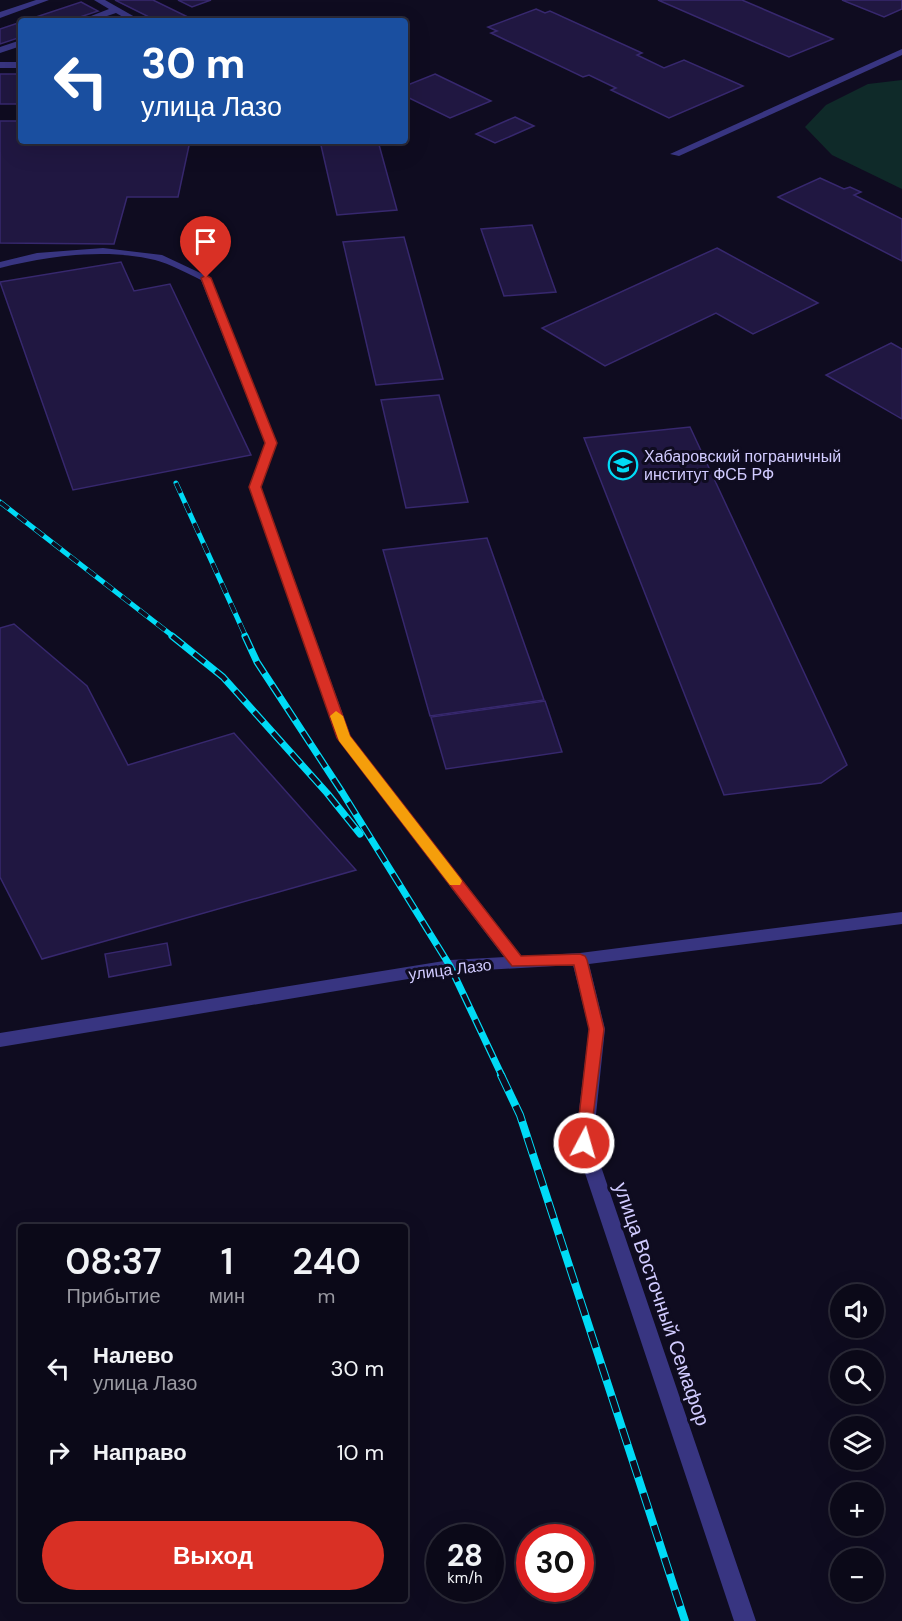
<!DOCTYPE html>
<html lang="ru">
<head>
<meta charset="utf-8">
<style>
	:root { --surface:#0b0918; --page:#191725; --text:#f1f3f6; --muted:#9a9aa2; --line:#2b2a37; --accent:#d93025 }
	body { margin:0; font-family:"DM Sans",sans-serif; background:var(--page); color:var(--text); height:100vh; display:flex; flex-direction:column; font-size:22px; white-space:nowrap }
	* { box-sizing:border-box; margin:0 }
	p { font-size:20px; color:var(--muted) }
	.icon { flex:none; width:33px; height:33px; fill:none; stroke:currentColor; stroke-width:2; stroke-linecap:round; stroke-linejoin:round }
	.map { position:relative; flex:1; overflow:hidden }
	.drawer { position:absolute; left:18px; top:1224px; width:390px; height:378px; display:flex; flex-direction:column; background:var(--surface); border-radius:6px; box-shadow:0 6px 24px #0002,0 0 0 2px var(--line) }
	.drawer>* { flex:none }
	.hud { position:absolute; left:18px; top:18px; width:390px; height:126px; border-radius:6px; box-shadow:0 6px 24px #0002,0 0 0 2px var(--line); background:#1a4fa0; color:#fff; overflow:hidden }
	.buttons { position:absolute; left:830px; top:1284px; display:grid; gap:12px }
	.buttons a { display:grid; place-items:center; width:54px; height:54px; border-radius:50%; background:var(--surface); box-shadow:0 6px 24px #0002,0 0 0 2px var(--line); font-size:30px }
	.speed { position:absolute; left:426px; top:1524px; display:flex; gap:12px; font-size:30px; font-weight:700; text-align:center }
	.speed>* { display:grid; place-content:center; width:78px; height:78px; border-radius:50%; background:var(--surface); box-shadow:0 6px 24px #0002,0 0 0 2px var(--line); line-height:1 }
	.speed small { font-size:15px; font-weight:400 }
	.speed .limit { border:9px solid #d22; background:#fff; color:#111 }
	.pin { position:absolute; display:grid; place-items:center; width:51px; height:51px; color:#fff; margin:-62px -26px; border-radius:50% 50% 50% 0; rotate:-45deg; box-shadow:0 0 6px #0007 }
	.pin .icon { rotate:45deg }
	.me { position:absolute; width:66px; margin:-33px; rotate:6deg; stroke-linejoin:round; filter:drop-shadow(0 0 4px #0008) }
	.turn { display:flex; align-items:center; gap:21px; height:126px; padding:0 24px; font-size:27px }
	.turn .icon { width:78px; height:78px; stroke-width:2.5 }
	.turn b { display:block; font-size:42px; line-height:51px }
	.eta { display:flex; justify-content:space-evenly; align-items:center; height:102px; text-align:center }
	.eta b { font-size:36px; font-weight:600; line-height:42px }
	.primary-button { display:flex; gap:12px; margin-top:auto; padding:12px 24px }
	.primary-button a { flex:1; height:69px; border-radius:36px; background:var(--accent); color:#fff; font-size:24px; font-weight:600; line-height:69px; text-align:center }
	ul { padding:0; list-style:none }
	li { display:flex; align-items:center; gap:18px; height:84px; padding:0 24px }
	li div { flex:1 }
	li b { display:block; font-size:22px }
	li em { font-style:normal }
	.map>svg:first-child { display:block }
</style>
</head>
<body>
<div class="map">
<svg width="902" height="1621" viewBox="0 0 902 1621">
	<rect width="100%" height="100%" fill="#0f0c20"/>
	<!-- green -->
	<polygon fill="#0f2a29" points="902,80 902,189 832,155 805,127 826,105 868,84"/>
	<!-- building -->
	<g fill="#201741" stroke="#37286e" stroke-width="1.5">
		<polygon points="115,0 153,0 196,21 157,21"/>
		<polygon points="178,0 211,0 192,7"/>
		<polygon points="658,0 742,0 833,39 789,57"/>
		<polygon points="842,0 902,0 902,9 884,17"/>
		<polygon points="81,2 98,11 68,21 24,21"/>
		<polygon points="536,9 545,13 550,11 642,53 637,55 664,68 684,60 743,86 669,118 611,90 616,88 589,75 583,77 491,33 497,31 488,27"/>
		<polygon points="21,22 21,37 0,44 0,29"/>
		<rect x="0" y="74" width="21" height="30"/>
		<polygon points="435,74 491,101 450,118 405,96 405,86"/>
		<polygon points="515,117 534,126 495,143 476,134"/>
		<polygon points="0,121 21,121 21,141 190,141 178,197 127,197 114,244 0,243"/>
		<polygon points="320,141 378,141 397,210 337,215"/>
		<polygon points="820,178 844,189 850,187 861,192 854,195 902,219 902,261 778,197"/>
		<polygon points="532,225 556,292 504,296 481,229"/>
		<polygon points="404,237 443,379 376,385 343,242"/>
		<polygon points="717,248 818,303 753,334 716,313 605,366 542,328"/>
		<polygon points="121,262 134,291 170,284 251,455 73,490 0,282"/>
		<polygon points="891,343 902,349 902,419 826,375"/>
		<polygon points="439,395 468,502 406,508 381,400"/>
		<polygon points="690,427 847,765 821,783 724,795 584,438"/>
		<polygon points="487,538 544,700 430,716 383,550"/>
		<polygon points="14,624 87,686 128,765 234,733 356,870 42,959 0,877 0,628"/>
		<polygon points="545,701 562,752 446,769 431,717"/>
		<polygon points="167,943 171,965 109,977 105,954"/>
	</g>
	<g fill="none" stroke-linecap="round" stroke-linejoin="round">
		<!-- lane -->
		<g fill="#383581" fill-rule="evenodd">
			<polygon points="94,0 105,0 142,21 130,21 116,13 92,21 78,21 109,9"/>
			<polygon points="21,40 21,46 0,53 0,47"/>
			<polygon points="902,49 902,55 679,156 670,154"/>
			<rect x="0" y="62" width="21" height="6"/>
			<path d="M103,248L162,255L211,278L277,443L261,487L351,737L523,958L525,962L523,966L517,968L511,966L337,738L249,487L265,443L201,280C187,273 170,264 155,260C105,248 49,256 0,268V262L37,253Z"/>
		</g>
		<!-- street -->
		<g fill="#383581" fill-rule="evenodd">
			<polygon points="36,0 49,0 0,18 0,12"/>
			<polygon points="902,912 902,924 589,964 605,1029 593,1143 756,1621 734,1621 575,1143 589,1029 573,965 450,972 0,1047 0,1033 450,960 580,953"/>
		</g>
		<!-- rail-far2 casing -->
		<g stroke="#00dbf6" stroke-width="5">
			<g id="rail-far2">
				<polyline points="176,483 246,637"/>
				<polyline points="0,502 174,637"/>
			</g>
		</g>
		<!-- rail-far1 casing -->
		<g stroke="#00dbf6" stroke-width="7">
			<g id="rail-far1">
				<polyline points="172,636 223,677 327,793 360,834"/>
				<polyline points="245,636 257,662 342,792 450,966 502,1076"/>
			</g>
		</g>
		<!-- rail casing -->
		<g stroke="#00dbf6" stroke-width="8">
			<polyline id="rail" points="501,1075 520,1115 685,1621"/>
		</g>
		<!-- rail-far2 -->
		<use href="#rail-far2" stroke="#0f0c20" stroke-width="4" stroke-dasharray="11" stroke-linecap="butt"/>
		<!-- rail-far1 -->
		<use href="#rail-far1" stroke="#0f0c20" stroke-width="4.5" stroke-dasharray="14" stroke-linecap="butt"/>
		<!-- rail -->
		<use href="#rail" stroke="#0f0c20" stroke-width="6" stroke-dasharray="17" stroke-linecap="butt"/>
	</g>
	<!-- route -->
	<polygon fill="#d93025" stroke="#8d1f18" stroke-width="1.5" points="206,275 211,278 277,443 261,487 350,736 521,956 580,954 585,956 587,960 604,1029 589,1148 584,1149 578,1148 576,1143 589,1029 574,965 512,966 337,738 249,487 265,443 201,278"/>
	<!-- slow -->
	<polygon fill="#f59e0b" points="336,711 343,716 350,736 460,878 462,881 460,885 450,885 339,741 330,716"/>
	<!-- icons -->
	<defs>
		<g id="university-ring" transform="scale(1.5)"><circle r="9.5" fill="#0f0c20" stroke="#00dbf6" stroke-width="1.5"/><path d="M0-5L7-2L0 1L-7-2ZM-4 1L0 2.5L4 1V4Q0 6-4 4Z" fill="#00dbf6"/></g>
	</defs>
	<g fill-rule="evenodd">
		<use href="#university-ring" x="623" y="465"/>
	</g>
	<g text-anchor="middle" stroke-width="6" stroke-linejoin="round" paint-order="stroke">
		<!-- poi labels -->
		<g font-size="16" fill="#d1cbff" stroke="#0f0c20" text-anchor="start">
			<text x="644" y="462">Хабаровский пограничный<tspan x="644" dy="18">институт ФСБ РФ</tspan></text>
		</g>
		<!-- street labels -->
		<g font-size="16" fill="#d1cbff" stroke="#0f0c20">
			<text transform="translate(450 969) rotate(-7)" y="6">улица Лазо</text>
		</g>
		<!-- near-street labels -->
		<g font-size="20" fill="#d1cbff" stroke="#0f0c20">
			<text transform="translate(662 1304) rotate(71)" y="7">улица Восточный Семафор</text>
		</g>
	</g>
</svg>
<div class="buttons">
<a><svg class="icon" aria-label="sound" viewBox="0 0 24 24"><path d="M4 9h4l5-4v14l-5-4H4zM17 9q2 3 0 6"/></svg></a>
<a><svg class="icon" aria-label="search" viewBox="0 0 24 24"><circle cx="10" cy="10" r="6"/><path d="M15 15l6 6"/></svg></a>
<a><svg class="icon" aria-label="layers" viewBox="0 0 24 24"><path d="M12 4l9 5-9 5-9-5zM3 14l9 5 9-5"/></svg></a>
<a>+</a>
<a>−</a>
</div>
<div class="speed"><div>28<small>km/h</small></div><div class="limit">30</div></div>
<div class="pin" style="left:206px;top:278px;background:#d93025"><svg class="icon" aria-label="arrive" viewBox="0 0 24 24"><path d="M6 21V4h12l-3 4 3 4H6"/></svg></div>
<svg class="me" style="left:584px;top:1143px" viewBox="-20 -20 40 40"><circle r="17" fill="#d93025" stroke="#fff" stroke-width="3"/><path d="M0-11L8 9 0 5-8 9z" fill="#fff"/></svg>
<div class="hud">
<div class="turn"><svg class="icon" aria-label="left" viewBox="0 0 24 24"><path d="M17 20v-9H6M10 6l-5 5 5 5"/></svg><div><b>30 m</b>улица Лазо</div></div>
</div>
<section class="drawer">
<div class="eta">
<div><b>08:37</b><p>Прибытие</p></div>
<div><b>1</b><p>мин</p></div>
<div><b>240</b><p>m</p></div>
</div>
<ul>
<li><svg class="icon" aria-label="left" viewBox="0 0 24 24"><path d="M17 20v-9H6M10 6l-5 5 5 5"/></svg><div><b>Налево</b><p>улица Лазо</p></div><em>30 m</em></li>
<li><svg class="icon" aria-label="right" viewBox="0 0 24 24"><path d="M7 20v-9h11M14 6l5 5-5 5"/></svg><div><b>Направо</b></div><em>10 m</em></li>
</ul>
<div class="primary-button"><a>Выход</a></div>
</section>
</div>
</body>
</html>
